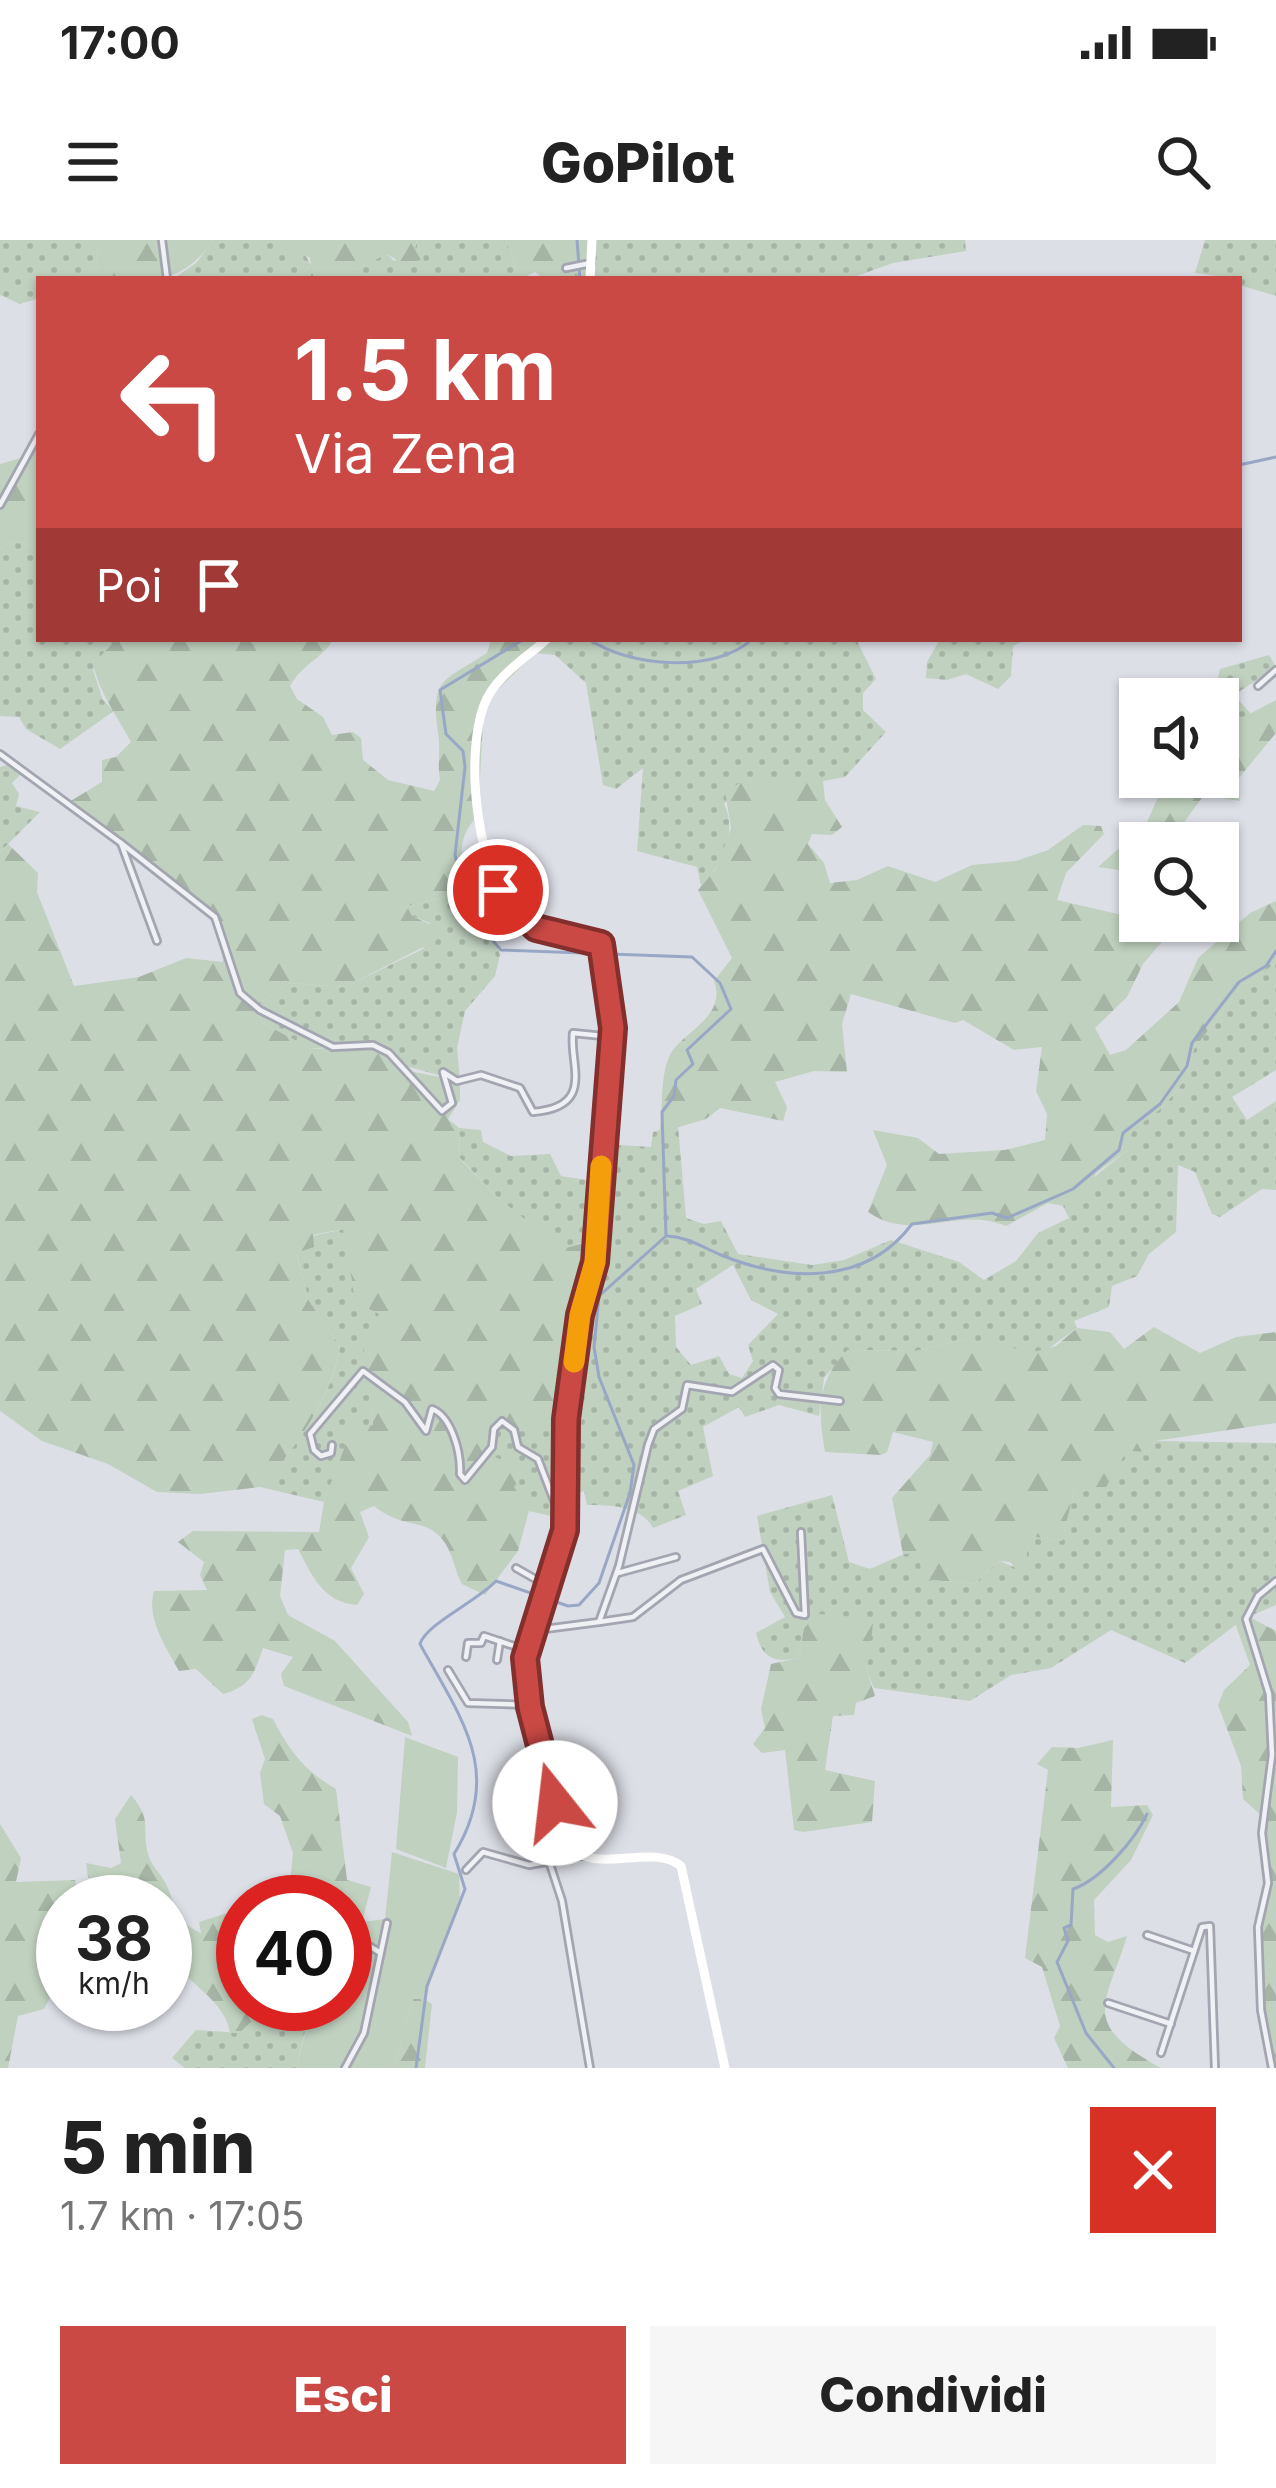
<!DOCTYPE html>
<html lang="it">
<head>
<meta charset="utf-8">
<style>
	:root { --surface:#fff; --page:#f6f6f6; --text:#222; --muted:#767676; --accent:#ca4945 }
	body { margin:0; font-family:Inter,sans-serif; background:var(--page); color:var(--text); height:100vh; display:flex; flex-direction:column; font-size:45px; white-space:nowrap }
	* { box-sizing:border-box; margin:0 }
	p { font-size:39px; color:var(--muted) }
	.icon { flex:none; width:66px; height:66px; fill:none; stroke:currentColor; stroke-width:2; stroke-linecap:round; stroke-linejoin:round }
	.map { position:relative; height:1828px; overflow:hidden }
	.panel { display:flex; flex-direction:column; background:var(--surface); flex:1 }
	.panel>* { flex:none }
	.guide { position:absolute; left:36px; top:36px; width:1206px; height:366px; border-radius:0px; box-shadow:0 3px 9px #0004; background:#ca4945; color:#fff; overflow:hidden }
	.fabs { position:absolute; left:1119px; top:438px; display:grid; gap:24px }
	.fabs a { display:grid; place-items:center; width:120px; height:120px; border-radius:0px; background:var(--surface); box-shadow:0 3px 9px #0004; font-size:60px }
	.speed { position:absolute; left:36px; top:1635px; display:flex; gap:24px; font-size:60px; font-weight:700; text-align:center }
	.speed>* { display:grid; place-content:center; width:156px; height:156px; border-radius:50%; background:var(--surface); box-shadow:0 3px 9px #0004; line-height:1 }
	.speed small { font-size:30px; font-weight:400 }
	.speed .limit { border:18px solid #d22; background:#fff; color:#111 }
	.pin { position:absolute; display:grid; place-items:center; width:102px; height:102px; color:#fff; margin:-51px; border:6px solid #fff; border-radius:50%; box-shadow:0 3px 12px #0007 }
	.me { position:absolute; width:132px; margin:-66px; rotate:344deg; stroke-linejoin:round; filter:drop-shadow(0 0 9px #0008) }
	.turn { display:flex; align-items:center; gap:42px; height:252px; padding:0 60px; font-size:54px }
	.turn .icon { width:156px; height:156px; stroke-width:2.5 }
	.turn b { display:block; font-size:84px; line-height:102px }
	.then { display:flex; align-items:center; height:114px; padding:0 60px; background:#0003; gap:24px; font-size:45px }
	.round { display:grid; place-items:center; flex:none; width:126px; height:126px; border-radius:0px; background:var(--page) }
	.head { display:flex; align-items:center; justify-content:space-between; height:204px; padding:0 60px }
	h1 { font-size:72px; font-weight:800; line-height:90px }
	.primary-button { display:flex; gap:24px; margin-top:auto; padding:24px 60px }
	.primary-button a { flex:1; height:138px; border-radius:0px; background:var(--accent); color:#fff; font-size:48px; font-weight:800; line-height:138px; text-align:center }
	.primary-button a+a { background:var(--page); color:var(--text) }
	.status { display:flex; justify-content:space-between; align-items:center; height:84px; padding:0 60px; background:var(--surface); direction:ltr }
	.status svg { height:33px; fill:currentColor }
	header { display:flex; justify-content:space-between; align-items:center; height:156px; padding:0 60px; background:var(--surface); font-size:54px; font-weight:800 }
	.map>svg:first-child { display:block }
</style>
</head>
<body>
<div class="status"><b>17:00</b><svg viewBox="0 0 49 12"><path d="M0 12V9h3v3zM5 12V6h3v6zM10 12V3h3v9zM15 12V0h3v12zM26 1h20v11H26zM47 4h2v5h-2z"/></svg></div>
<header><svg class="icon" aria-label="menu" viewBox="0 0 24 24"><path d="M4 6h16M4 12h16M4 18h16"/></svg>GoPilot<svg class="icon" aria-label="search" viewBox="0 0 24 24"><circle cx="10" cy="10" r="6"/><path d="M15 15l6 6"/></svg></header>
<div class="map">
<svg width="1276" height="1828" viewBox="0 0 1276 1828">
	<defs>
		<pattern id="grass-dots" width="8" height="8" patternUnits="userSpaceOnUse" patternTransform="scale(3)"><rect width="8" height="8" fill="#c0d1bf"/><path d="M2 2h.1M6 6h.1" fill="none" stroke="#a5b4a5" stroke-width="1.8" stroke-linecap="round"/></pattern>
		<pattern id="forest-firs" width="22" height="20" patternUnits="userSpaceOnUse" patternTransform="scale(3)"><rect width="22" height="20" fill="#c0d1bf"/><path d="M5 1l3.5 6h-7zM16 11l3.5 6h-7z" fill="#a5b4a5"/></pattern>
	</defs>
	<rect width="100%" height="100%" fill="#dddfe7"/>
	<!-- grass -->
	<g fill="url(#grass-dots)" fill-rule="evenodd">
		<polygon points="0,0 98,0 97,39 39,39 39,58 20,64 0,55"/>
		<polygon points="214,0 274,0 303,11 311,25 296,39 173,39 196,23"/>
		<polygon points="417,0 506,0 520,39 347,39 351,31 387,14 394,21 415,8"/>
		<polygon points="593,0 965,0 966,11 893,23 848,39 590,39"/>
		<polygon points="1205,0 1276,0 1276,56 1239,45 1239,39 1195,33"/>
		<polygon points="13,301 39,307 39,399 117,399 93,430 103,460 114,471 60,509 26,489 19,477 0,476 0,309"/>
		<path d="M550,399H856L876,439L863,453V470L886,492L845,537L807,544L751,537L724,564C738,591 722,627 701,646L697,627L637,611L643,528L616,549L603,545L586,443L555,415L534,413Z"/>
		<polygon points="940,399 1028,399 1013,406 1011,436 998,449 966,434 947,440 926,438 927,422"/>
		<polygon points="1269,415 1276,427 1234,455 1252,475 1227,487 1218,480 1218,459 1213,459 1220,429"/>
		<polygon points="7,525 21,534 12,543 19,554 16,566 40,572 0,612 0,527"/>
		<polygon points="467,652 476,686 496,703 500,715 495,736 465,771 457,808 460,841 333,806 311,809 263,783 253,767 290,743 345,747 423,709 430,683 412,676 407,666"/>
		<path d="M1276,723V830L1232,857L1247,880L1276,861V950L1262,949L1220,977L1212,974L1195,932L1178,925L1176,992L1149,1014L1137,1036L1112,1046L1109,1067L1074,1081L1077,1088L1045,1111L1024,1113L966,1099L916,1111L848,1110L824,1138L819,1176L779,1165L745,1177L739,1167L703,1187L713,1236L678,1251L686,1275L653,1288C642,1266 610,1265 587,1265L584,1251L564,1255V1279L529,1271L490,1215L497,1189L520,1188L594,998L563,1010L498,958L460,918L459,888L481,890L483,902L511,916L550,914L561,936L599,942L603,904L651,907L653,892L678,885L686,978L704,984L721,981L738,1014L812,1025L844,1020L891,1000L959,1022L984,1040L1016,1021L1038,993L1069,978L1063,966L1070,957L1126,911L1132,890L1163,867L1187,837L1194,809L1240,748ZM733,1025L751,1060L778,1074L748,1105L753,1121L742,1138L729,1134L719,1116L691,1125L676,1107L675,1076L702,1064L696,1049Z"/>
		<path d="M344,989L354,1053L380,1074L366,1120L373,1186L351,1191L324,1262L260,1247C295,1209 333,1157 340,1106L309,1061L296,1012L313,996Z"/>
		<path d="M1155,1201L1276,1203V1365L1245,1378L1185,1423L1111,1390L1051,1428L1011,1435L970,1461L874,1448L867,1431L872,1384L823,1376L804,1388L799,1418C775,1423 762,1419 756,1393L785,1377L770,1352L757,1276L832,1255L849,1322L870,1329L911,1311L918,1313L924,1339L974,1344L999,1321L1024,1331L1029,1296L1062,1301L1075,1247L1127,1211L1148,1212Z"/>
		<polygon points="267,1773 309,1776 296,1828 185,1828 172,1818 196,1790 240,1793 251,1779"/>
	</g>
	<!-- forest -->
	<g fill="url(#forest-firs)">
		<path d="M98,0H214C178,48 152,39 97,39Z"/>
		<polygon points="274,0 417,0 415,8 424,18 407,26 387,14 351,31 347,39 296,39 311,25 310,18"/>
		<polygon points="506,0 593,0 590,39 544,39 535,32 520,39"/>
		<polygon points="39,194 39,307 13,301 0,309 0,224 24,217"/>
		<path d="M117,399H333C326,416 303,423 290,446L297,459L323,477L332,495L353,492L361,498L363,520L388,540L434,551L440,540C437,523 441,509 438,493C430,436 445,441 487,413L491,399H550L484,463L478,576C454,599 462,621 467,652L407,666L412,676L438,688L437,700L345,747L290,743L253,767L263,783L311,809L369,806L404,830L460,841V860L448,879L459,888L460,919L498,958L563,1009L597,999L564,1190L497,1189L490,1215L525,1229L514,1247L529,1271L518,1311L485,1355L462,1344C454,1330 453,1312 442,1299C425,1278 402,1289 374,1266L360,1272L369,1297L351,1328L364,1354L357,1365C323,1362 313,1337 298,1309L285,1310L280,1356L288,1375L335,1401L408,1482L412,1496L284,1446L281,1434L293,1417L263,1408C254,1434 251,1446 223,1454L196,1429L179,1431C166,1407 146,1379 154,1351L207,1350L200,1335L204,1322L178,1302L193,1291L319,1292L324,1262L351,1190L373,1185L363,1102L379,1074L358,1063L354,1053L343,989L313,995L314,1007L296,1013L309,1061L340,1106C332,1157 296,1209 260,1247L200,1254L157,1252L108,1224L42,1201L0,1171V612L8,604L38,633L37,652L74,746L139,737L186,718L223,722L218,685L205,672L69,562L102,542V520L116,517L131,502C116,474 100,454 93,424Z"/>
		<polygon points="1276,460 1276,493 1238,539 1240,561 1204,555 1185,581 1181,603 1140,603 1140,633 1098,627 1146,584 1167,537 1218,537 1218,480 1227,486"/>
		<path d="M751,537L823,541L825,560L842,587L832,595L812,594L808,604L824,623L830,643L857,640L888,626L935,642L972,625L1016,621L1048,610L1083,585L1101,586L1104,594L1066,633L1057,660L1148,681L1166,697L1143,724L1127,757L1095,788L1110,815L1126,810L1179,762L1198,718L1250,673L1276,661V723L1240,748L1194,809L1187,837L1163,867L1133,890L1126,911L1096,933L1089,948L1063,966L1048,963L1006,986C956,965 915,1004 868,972L887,925L873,890L918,898L939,914L1005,910L1045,900L1047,874L1036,851L1042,807L1014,810L963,780L955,783L851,754L842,784L847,832L814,831L775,842L787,867L783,881L720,868L706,879L659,893C664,868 659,842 669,817C679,793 728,778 714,741L732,718L698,650L716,629L731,588L725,551Z"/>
		<path d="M1154,1087L1200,1113L1236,1097L1276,1092V1183L1155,1201L1148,1212L1127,1211L1106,1247H1075L1062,1301L1029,1296L1025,1331L1019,1333L1010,1322L999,1321L974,1344L923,1339L918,1313L903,1314L892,1258L930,1215L933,1202L893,1192L887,1212L881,1215L825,1212C818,1170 816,1141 848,1110L916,1111L966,1099L1033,1112L1056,1106L1077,1088L1110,1092L1124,1109Z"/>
		<polygon points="820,1374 864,1378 873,1384 867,1431 875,1456 856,1463 854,1475 833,1476 825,1530 875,1541 872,1582 803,1592 794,1590 785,1510 762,1513 753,1504 765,1488 761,1469 771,1424 799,1418 804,1388"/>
		<polygon points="1244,1374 1276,1391 1276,1828 1271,1828 1262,1796 1264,1729 1257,1695 1267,1630 1260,1599 1264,1578 1243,1559 1241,1526 1218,1465 1224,1450 1250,1425 1235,1383"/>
		<path d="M262,1475L273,1479C291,1513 304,1530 336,1549L347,1640L371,1647L362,1682L345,1684V1662H288L293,1613L280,1576L264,1564L260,1533L265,1519L252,1479Z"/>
		<path d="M1113,1500L1111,1567L1147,1565L1153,1575L1131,1620L1094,1660L1095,1695L1108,1702L1127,1696C1107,1764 1077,1782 1161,1828H1068L1054,1798L1060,1786L1042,1727L1025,1718L1048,1530L1037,1524L1052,1507L1078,1508Z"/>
		<path d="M131,1555C154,1582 140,1588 149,1617C152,1626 160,1633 165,1642C177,1665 172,1680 201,1693L199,1682L243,1668V1764H313L309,1776C280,1784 264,1763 240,1793L230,1792C223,1753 173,1740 165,1701C163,1689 165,1674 165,1662H111L88,1637L86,1623L111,1628L121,1623L115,1579Z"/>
		<polygon points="0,1584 21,1618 16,1642 75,1640 82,1662 63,1662 63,1734 44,1769 18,1776 8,1828 0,1828"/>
		<polygon points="421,1757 432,1764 425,1828 394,1828 413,1759"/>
	</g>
	<!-- garden -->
	<g fill="#c0d1bf">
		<polygon points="405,1497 458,1517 457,1572 446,1628 396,1609"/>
		<polygon points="392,1612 459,1634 460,1664 424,1759 413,1759 394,1828 296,1828 313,1764 345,1764 345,1684 385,1679"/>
	</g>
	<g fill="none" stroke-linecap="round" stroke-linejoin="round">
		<!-- stream -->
		<g stroke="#99a7c6" stroke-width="3">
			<polyline points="577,0 580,39"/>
			<polyline points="1239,225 1276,217"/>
			<path d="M589,399C628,427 716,434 752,399"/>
			<path d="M667,996C688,997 702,1007 721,1015C787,1042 866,1046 912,984L992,973L1007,978L1073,949L1119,910L1123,893L1160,864L1187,826L1192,803L1239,742L1266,726L1276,711"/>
			<path d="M416,1828L427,1746L465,1649L454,1614C505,1532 460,1477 420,1404C426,1384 476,1362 496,1341L568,1366L579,1365L599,1343L630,1253L634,1225L599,1137L594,1107L599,1056L666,996L662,872L674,856L676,840L693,824L687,810L731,769L720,743L692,717L501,710L472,677L462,645L455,615L465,527L463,511L446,494L440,450L524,399"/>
			<path d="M1114,1828L1086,1793L1057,1722L1068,1701L1064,1688L1071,1685L1073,1649C1100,1640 1135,1600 1147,1574"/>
		</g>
		<!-- street casing -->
		<g stroke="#a3a5b1" stroke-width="10">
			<g id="street">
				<polyline points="162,0 167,39"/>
				<polyline points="566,28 591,23"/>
				<polyline points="0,265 39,194"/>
				<polyline points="1258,446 1276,430"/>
				<polyline points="0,514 121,603 157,701"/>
				<path d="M121,603L215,677L240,753L260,770L333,807L373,805L389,813L442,871L452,863L443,832L457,841L481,835L520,848L533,872C596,867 569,824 573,793L603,796L609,791"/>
				<path d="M332,1205L331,1213L321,1216L314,1210L310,1194L363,1131L405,1162L426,1191L432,1169C451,1176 461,1211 460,1234L465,1240L492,1207L494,1189L502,1181L514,1190L518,1207L538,1219L556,1266L555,1312"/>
				<polyline points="516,1328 544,1344"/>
				<polyline points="618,1333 676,1317"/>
				<polyline points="599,1382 633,1377 681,1340 763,1309 796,1373 805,1375 801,1292"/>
				<polyline points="537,1390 599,1382 619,1326 648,1205 654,1189 682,1169 687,1145 732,1152 773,1125 779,1130 775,1148 779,1154 840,1161"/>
				<polyline points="466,1417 468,1403 481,1403 484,1396 526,1410"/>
				<polyline points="497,1420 500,1401"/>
				<polyline points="448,1430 468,1463 530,1465"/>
				<polyline points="549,1621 562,1661 590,1828"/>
				<polyline points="466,1630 483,1612 529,1625 581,1616"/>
				<polyline points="1147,1695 1194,1711"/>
				<polyline points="366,1704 379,1712"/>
				<polyline points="1108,1763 1171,1784"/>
				<polyline points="1161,1813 1202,1687 1210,1686 1215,1828"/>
				<polyline points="345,1828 364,1793 387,1683"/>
				<polyline points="1272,1828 1261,1770 1258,1687 1268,1643 1262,1593 1272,1515 1269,1454 1246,1379 1258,1356 1276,1341"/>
			</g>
		</g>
		<!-- street -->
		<use href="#street" stroke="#f0f1f5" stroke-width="4.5"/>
		<!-- secondary -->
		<g stroke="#fff" stroke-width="9">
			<polyline points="590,39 592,0"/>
			<path d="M547,399C525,419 495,436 484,465C464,518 477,640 520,677C545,699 587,692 604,709L613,788L595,1022L580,1075L566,1179L565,1290L525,1418L535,1495L561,1583L576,1612C606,1631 653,1604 681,1626L725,1828"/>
		</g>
	</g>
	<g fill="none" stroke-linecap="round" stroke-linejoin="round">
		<!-- route casing -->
		<g stroke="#832f2d" stroke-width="30">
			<polyline id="route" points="498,650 536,688 601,704 613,788 595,1022 580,1075 566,1179 565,1290 525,1418 530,1467 555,1563"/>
		</g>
		<!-- route -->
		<use href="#route" stroke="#ca4945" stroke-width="21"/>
		<!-- slow -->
		<polyline stroke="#f59e0b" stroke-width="21" points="574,1122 580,1075 595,1022 601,926"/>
	</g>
</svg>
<div class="fabs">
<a><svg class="icon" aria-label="sound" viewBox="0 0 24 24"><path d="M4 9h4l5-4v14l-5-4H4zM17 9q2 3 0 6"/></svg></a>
<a><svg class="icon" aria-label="search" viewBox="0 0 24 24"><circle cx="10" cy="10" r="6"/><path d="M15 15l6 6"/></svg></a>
</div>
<div class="speed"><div>38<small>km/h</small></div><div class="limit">40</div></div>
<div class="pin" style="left:498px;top:650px;background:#d93025"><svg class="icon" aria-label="arrive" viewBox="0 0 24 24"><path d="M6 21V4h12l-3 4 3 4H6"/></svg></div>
<svg class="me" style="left:555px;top:1563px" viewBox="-20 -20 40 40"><circle r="19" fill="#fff"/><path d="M0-13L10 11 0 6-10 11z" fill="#ca4945"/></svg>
<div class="guide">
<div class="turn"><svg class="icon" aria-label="left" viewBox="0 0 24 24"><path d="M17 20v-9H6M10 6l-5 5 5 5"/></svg><div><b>1.5 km</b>Via Zena</div></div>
<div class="then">Poi<svg class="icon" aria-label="arrive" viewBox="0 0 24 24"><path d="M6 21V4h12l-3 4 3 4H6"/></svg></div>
</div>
</div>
<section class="panel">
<div class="head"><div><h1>5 min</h1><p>1.7 km · 17:05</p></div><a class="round" style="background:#d93025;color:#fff"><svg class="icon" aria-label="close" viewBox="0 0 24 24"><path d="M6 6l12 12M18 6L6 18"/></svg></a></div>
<div class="primary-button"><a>Esci</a><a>Condividi</a></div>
</section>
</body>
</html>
